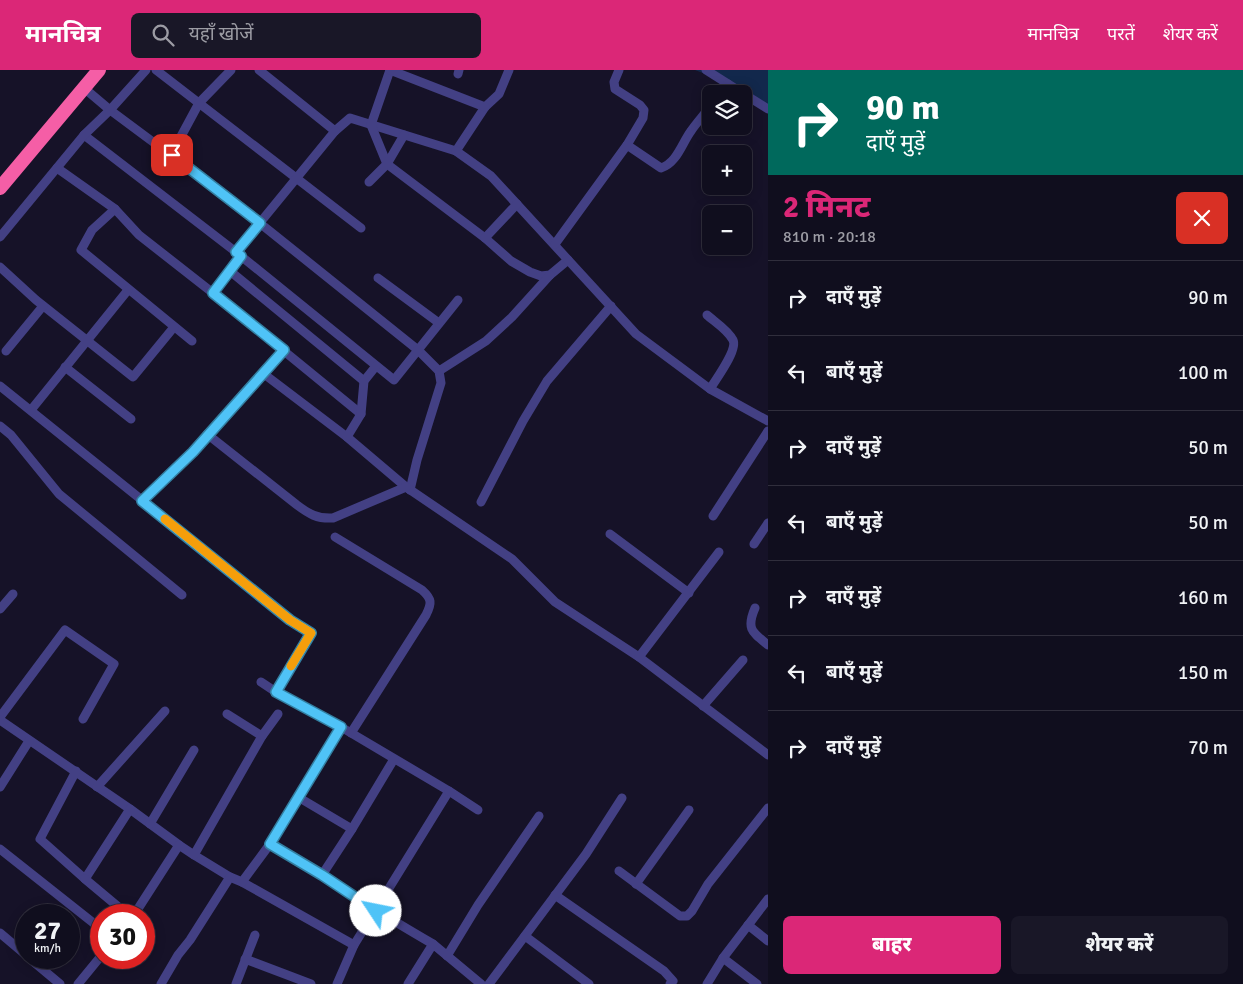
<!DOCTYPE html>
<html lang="hi">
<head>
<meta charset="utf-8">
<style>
	:root { --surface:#100e1e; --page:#191727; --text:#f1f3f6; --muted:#9c9ca4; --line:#302e3c; --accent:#db2777 }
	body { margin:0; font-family:Signika,"Noto Sans Devanagari",sans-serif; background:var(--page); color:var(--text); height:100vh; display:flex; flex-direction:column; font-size:19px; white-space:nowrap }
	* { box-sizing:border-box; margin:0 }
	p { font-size:16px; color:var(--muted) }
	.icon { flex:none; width:28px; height:28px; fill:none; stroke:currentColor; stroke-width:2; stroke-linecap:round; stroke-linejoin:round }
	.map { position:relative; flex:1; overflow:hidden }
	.sheet { display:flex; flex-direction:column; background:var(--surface); width:475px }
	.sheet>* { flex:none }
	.guide { background:#00695c; color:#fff; overflow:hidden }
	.tools { position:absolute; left:702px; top:15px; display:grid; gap:10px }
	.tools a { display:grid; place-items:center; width:50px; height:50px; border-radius:8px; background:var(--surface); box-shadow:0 2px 12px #0003,0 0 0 1px var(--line); font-size:25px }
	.speed { position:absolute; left:15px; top:834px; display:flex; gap:10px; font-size:25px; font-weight:700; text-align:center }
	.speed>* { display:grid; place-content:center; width:65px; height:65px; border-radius:50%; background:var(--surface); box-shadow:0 2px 12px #0003,0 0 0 1px var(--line); line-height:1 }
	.speed small { font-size:12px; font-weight:400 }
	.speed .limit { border:8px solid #d22; background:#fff; color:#111 }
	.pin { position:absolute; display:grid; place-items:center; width:42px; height:42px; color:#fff; margin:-21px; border-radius:10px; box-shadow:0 2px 8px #0006 }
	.me { position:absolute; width:55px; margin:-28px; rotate:304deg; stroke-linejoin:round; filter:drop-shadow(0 0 4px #0008) }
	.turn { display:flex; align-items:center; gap:18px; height:105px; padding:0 15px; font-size:22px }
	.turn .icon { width:65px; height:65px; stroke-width:2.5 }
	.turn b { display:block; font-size:35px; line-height:42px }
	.round { display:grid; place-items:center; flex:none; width:52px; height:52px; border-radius:8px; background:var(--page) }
	.overview { display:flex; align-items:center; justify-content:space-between; height:85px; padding:0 15px }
	h1 { font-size:30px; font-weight:800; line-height:38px; color:var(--accent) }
	.button { display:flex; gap:10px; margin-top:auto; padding:10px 15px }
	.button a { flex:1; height:58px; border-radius:8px; background:var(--accent); color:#fff; font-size:20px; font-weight:800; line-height:58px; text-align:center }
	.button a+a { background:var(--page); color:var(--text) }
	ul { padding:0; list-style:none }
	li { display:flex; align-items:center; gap:15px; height:75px; padding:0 15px; border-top:1px solid var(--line) }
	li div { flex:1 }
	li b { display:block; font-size:19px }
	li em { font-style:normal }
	header { display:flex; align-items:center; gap:30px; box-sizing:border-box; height:70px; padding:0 25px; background:var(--accent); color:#fff }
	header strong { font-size:24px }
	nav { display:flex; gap:28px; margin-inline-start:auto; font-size:18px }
	.search { width:350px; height:45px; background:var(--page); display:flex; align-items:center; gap:12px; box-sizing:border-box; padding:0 18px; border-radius:8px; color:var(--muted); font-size:19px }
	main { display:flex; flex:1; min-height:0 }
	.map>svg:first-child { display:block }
</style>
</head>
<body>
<header>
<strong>मानचित्र</strong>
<div class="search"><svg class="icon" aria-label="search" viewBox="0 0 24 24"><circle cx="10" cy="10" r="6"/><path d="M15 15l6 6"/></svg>यहाँ खोजें</div>
<nav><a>मानचित्र</a><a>परतें</a><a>शेयर करें</a></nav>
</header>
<main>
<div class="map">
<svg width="768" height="914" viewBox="0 0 768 914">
	<rect width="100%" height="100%" fill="#161228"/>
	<!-- water -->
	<polygon fill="#12284c" points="695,0 768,0 768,40 744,30 744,24 731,24 713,7"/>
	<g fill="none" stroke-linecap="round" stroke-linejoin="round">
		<!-- minor -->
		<g stroke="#434084" stroke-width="9">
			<polyline points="156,0 361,158"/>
			<polyline points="259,0 335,61 350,48 456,81 485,37 499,24 509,0"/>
			<polyline points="390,0 371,55 387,94 485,168 511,191 530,202 541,206 550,205 568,190"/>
			<polyline points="390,0 485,37"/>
			<polyline points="706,0 744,24"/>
			<polyline points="458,4 459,0"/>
			<polyline points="84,18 110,40 231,130 418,280 439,301 441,313 417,390 410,420"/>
			<polyline points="720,24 728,14"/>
			<polyline points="744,24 768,39"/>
			<polyline points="84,65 236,182 394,310 458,230"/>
			<path d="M627,75L661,98C677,93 682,73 691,61C697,52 705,44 711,35"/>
			<polyline points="456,81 491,106 636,264 710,319 768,351"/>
			<polyline points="171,85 199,33 231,0"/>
			<polyline points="57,98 115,139 139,165 213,223 241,186"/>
			<polyline points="369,112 387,94 404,65"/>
			<polyline points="115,139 92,160 81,180 192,271"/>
			<polyline points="0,167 84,65 110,40 146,0"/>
			<polyline points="485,168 517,134"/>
			<polyline points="555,174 627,75 643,48 644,40 640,35 615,19 614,12 619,0"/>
			<polyline points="236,182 335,61"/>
			<polyline points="0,197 36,230 133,307 174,257"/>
			<polyline points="230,201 364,311"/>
			<polyline points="378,208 439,253"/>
			<polyline points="213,223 361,344"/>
			<path d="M707,245C715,252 728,260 733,270C738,280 716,309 710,319"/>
			<polyline points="6,281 43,236"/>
			<polyline points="65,297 131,349"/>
			<polyline points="439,301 486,271 512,247 550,205"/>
			<polyline points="264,304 347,367 406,417 512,489 555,532 639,587 768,685"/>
			<polyline points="0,316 291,550 311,563 276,622"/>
			<polyline points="31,340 128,220"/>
			<polyline points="0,356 11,365 59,424 182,525"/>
			<path d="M207,364L297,435C309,444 317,449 333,448L406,417"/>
			<polyline points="347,367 361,344 364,311 376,296"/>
			<polyline points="142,431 193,382 284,280"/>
			<polyline points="481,432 523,351 547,311 611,236"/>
			<polyline points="713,446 768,361"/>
			<polyline points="610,464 689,523"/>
			<path d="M335,467L422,520C432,529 432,533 426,545L351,663"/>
			<polyline points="754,474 768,453"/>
			<path d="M755,538C746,559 752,562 768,575"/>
			<polyline points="0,539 13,524"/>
			<polyline points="639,587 719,482"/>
			<polyline points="261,612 276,622 341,657 449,721 354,875 337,914"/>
			<polyline points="703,636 743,590"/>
			<polyline points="227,644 262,666"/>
			<polyline points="0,647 65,560 114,594 83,649"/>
			<polyline points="0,650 130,739 179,775"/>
			<polyline points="76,701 40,769 85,809 130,739"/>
			<polyline points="0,717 29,671"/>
			<polyline points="97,717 165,641"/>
			<polyline points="449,721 478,740"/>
			<polyline points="298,727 352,759"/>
			<polyline points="150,754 194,680"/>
			<path d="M270,774C324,807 377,842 433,874"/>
			<polyline points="0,779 101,859"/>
			<polyline points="194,785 230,807"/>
			<polyline points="619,801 680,846 687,846 692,841 708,814 768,738"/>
			<polyline points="322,805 352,759 394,689"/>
			<polyline points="85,809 128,845"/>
			<polyline points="242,812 354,875"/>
			<polyline points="636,814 689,740"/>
			<polyline points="555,825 664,901 673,911 670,914"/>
			<polyline points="134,845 179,775 194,785 262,666 278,644"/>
			<polyline points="748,855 768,871"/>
			<polyline points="0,863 26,885"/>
			<polyline points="525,866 589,914"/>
			<polyline points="447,886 478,835 539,746"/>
			<polyline points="29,888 60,914"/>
			<polyline points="723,888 757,914"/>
			<polyline points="245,889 311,914"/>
			<polyline points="78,914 101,886"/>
			<polyline points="161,914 178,885 190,870 230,807 242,812 270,774 341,657"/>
			<polyline points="236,914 255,865"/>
			<polyline points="408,914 433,874 481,914"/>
			<polyline points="489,914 586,784 622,728"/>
			<polyline points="707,914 723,888 768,829"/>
		</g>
		<!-- highway -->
		<polyline stroke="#f55ea6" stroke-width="14" points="0,118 99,0"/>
	</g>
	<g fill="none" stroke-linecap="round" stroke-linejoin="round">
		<!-- route casing -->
		<g stroke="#337fa1" stroke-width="12">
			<polyline id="route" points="172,85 260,153 236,182 241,186 213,223 284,280 193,382 142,431 290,550 311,563 276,622 341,657 270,774 322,805 376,841"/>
		</g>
		<!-- route -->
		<use href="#route" stroke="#4fc3f7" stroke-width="9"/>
		<!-- slow -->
		<polyline stroke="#f59e0b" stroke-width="9" points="165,449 290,550 311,563 291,596"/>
	</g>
</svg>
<div class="tools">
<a><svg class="icon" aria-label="layers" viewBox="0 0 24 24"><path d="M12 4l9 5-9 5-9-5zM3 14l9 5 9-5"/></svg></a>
<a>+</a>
<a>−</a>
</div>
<div class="speed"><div>27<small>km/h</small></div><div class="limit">30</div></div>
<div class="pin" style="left:172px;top:85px;background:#d93025"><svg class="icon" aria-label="arrive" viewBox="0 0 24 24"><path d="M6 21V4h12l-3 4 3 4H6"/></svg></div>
<svg class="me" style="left:376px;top:841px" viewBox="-20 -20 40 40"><circle r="19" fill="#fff"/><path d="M0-13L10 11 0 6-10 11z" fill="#4fc3f7"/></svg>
</div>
<section class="sheet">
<div class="guide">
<div class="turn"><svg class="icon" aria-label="right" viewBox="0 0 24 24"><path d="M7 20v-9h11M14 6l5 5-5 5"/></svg><div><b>90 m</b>दाएँ मुड़ें</div></div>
</div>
<div class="overview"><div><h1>2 मिनट</h1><p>810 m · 20:18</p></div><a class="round" style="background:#d93025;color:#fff"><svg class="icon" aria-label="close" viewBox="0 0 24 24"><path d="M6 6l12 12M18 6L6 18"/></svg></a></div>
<ul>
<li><svg class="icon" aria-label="right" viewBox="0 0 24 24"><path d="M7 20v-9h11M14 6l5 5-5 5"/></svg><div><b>दाएँ मुड़ें</b></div><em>90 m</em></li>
<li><svg class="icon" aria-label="left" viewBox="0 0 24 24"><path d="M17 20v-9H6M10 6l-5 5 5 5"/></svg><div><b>बाएँ मुड़ें</b></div><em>100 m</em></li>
<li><svg class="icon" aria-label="right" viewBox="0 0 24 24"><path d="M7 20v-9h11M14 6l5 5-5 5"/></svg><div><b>दाएँ मुड़ें</b></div><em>50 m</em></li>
<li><svg class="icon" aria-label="left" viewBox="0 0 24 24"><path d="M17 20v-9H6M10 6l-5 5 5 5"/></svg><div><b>बाएँ मुड़ें</b></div><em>50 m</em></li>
<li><svg class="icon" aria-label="right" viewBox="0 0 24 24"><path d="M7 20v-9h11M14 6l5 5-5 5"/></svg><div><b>दाएँ मुड़ें</b></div><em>160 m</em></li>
<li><svg class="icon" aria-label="left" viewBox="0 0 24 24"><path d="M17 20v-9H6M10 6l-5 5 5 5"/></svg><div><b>बाएँ मुड़ें</b></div><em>150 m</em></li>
<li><svg class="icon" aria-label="right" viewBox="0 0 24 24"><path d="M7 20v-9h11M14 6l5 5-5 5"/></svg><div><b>दाएँ मुड़ें</b></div><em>70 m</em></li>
</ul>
<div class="button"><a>बाहर</a><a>शेयर करें</a></div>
</section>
</main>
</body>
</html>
